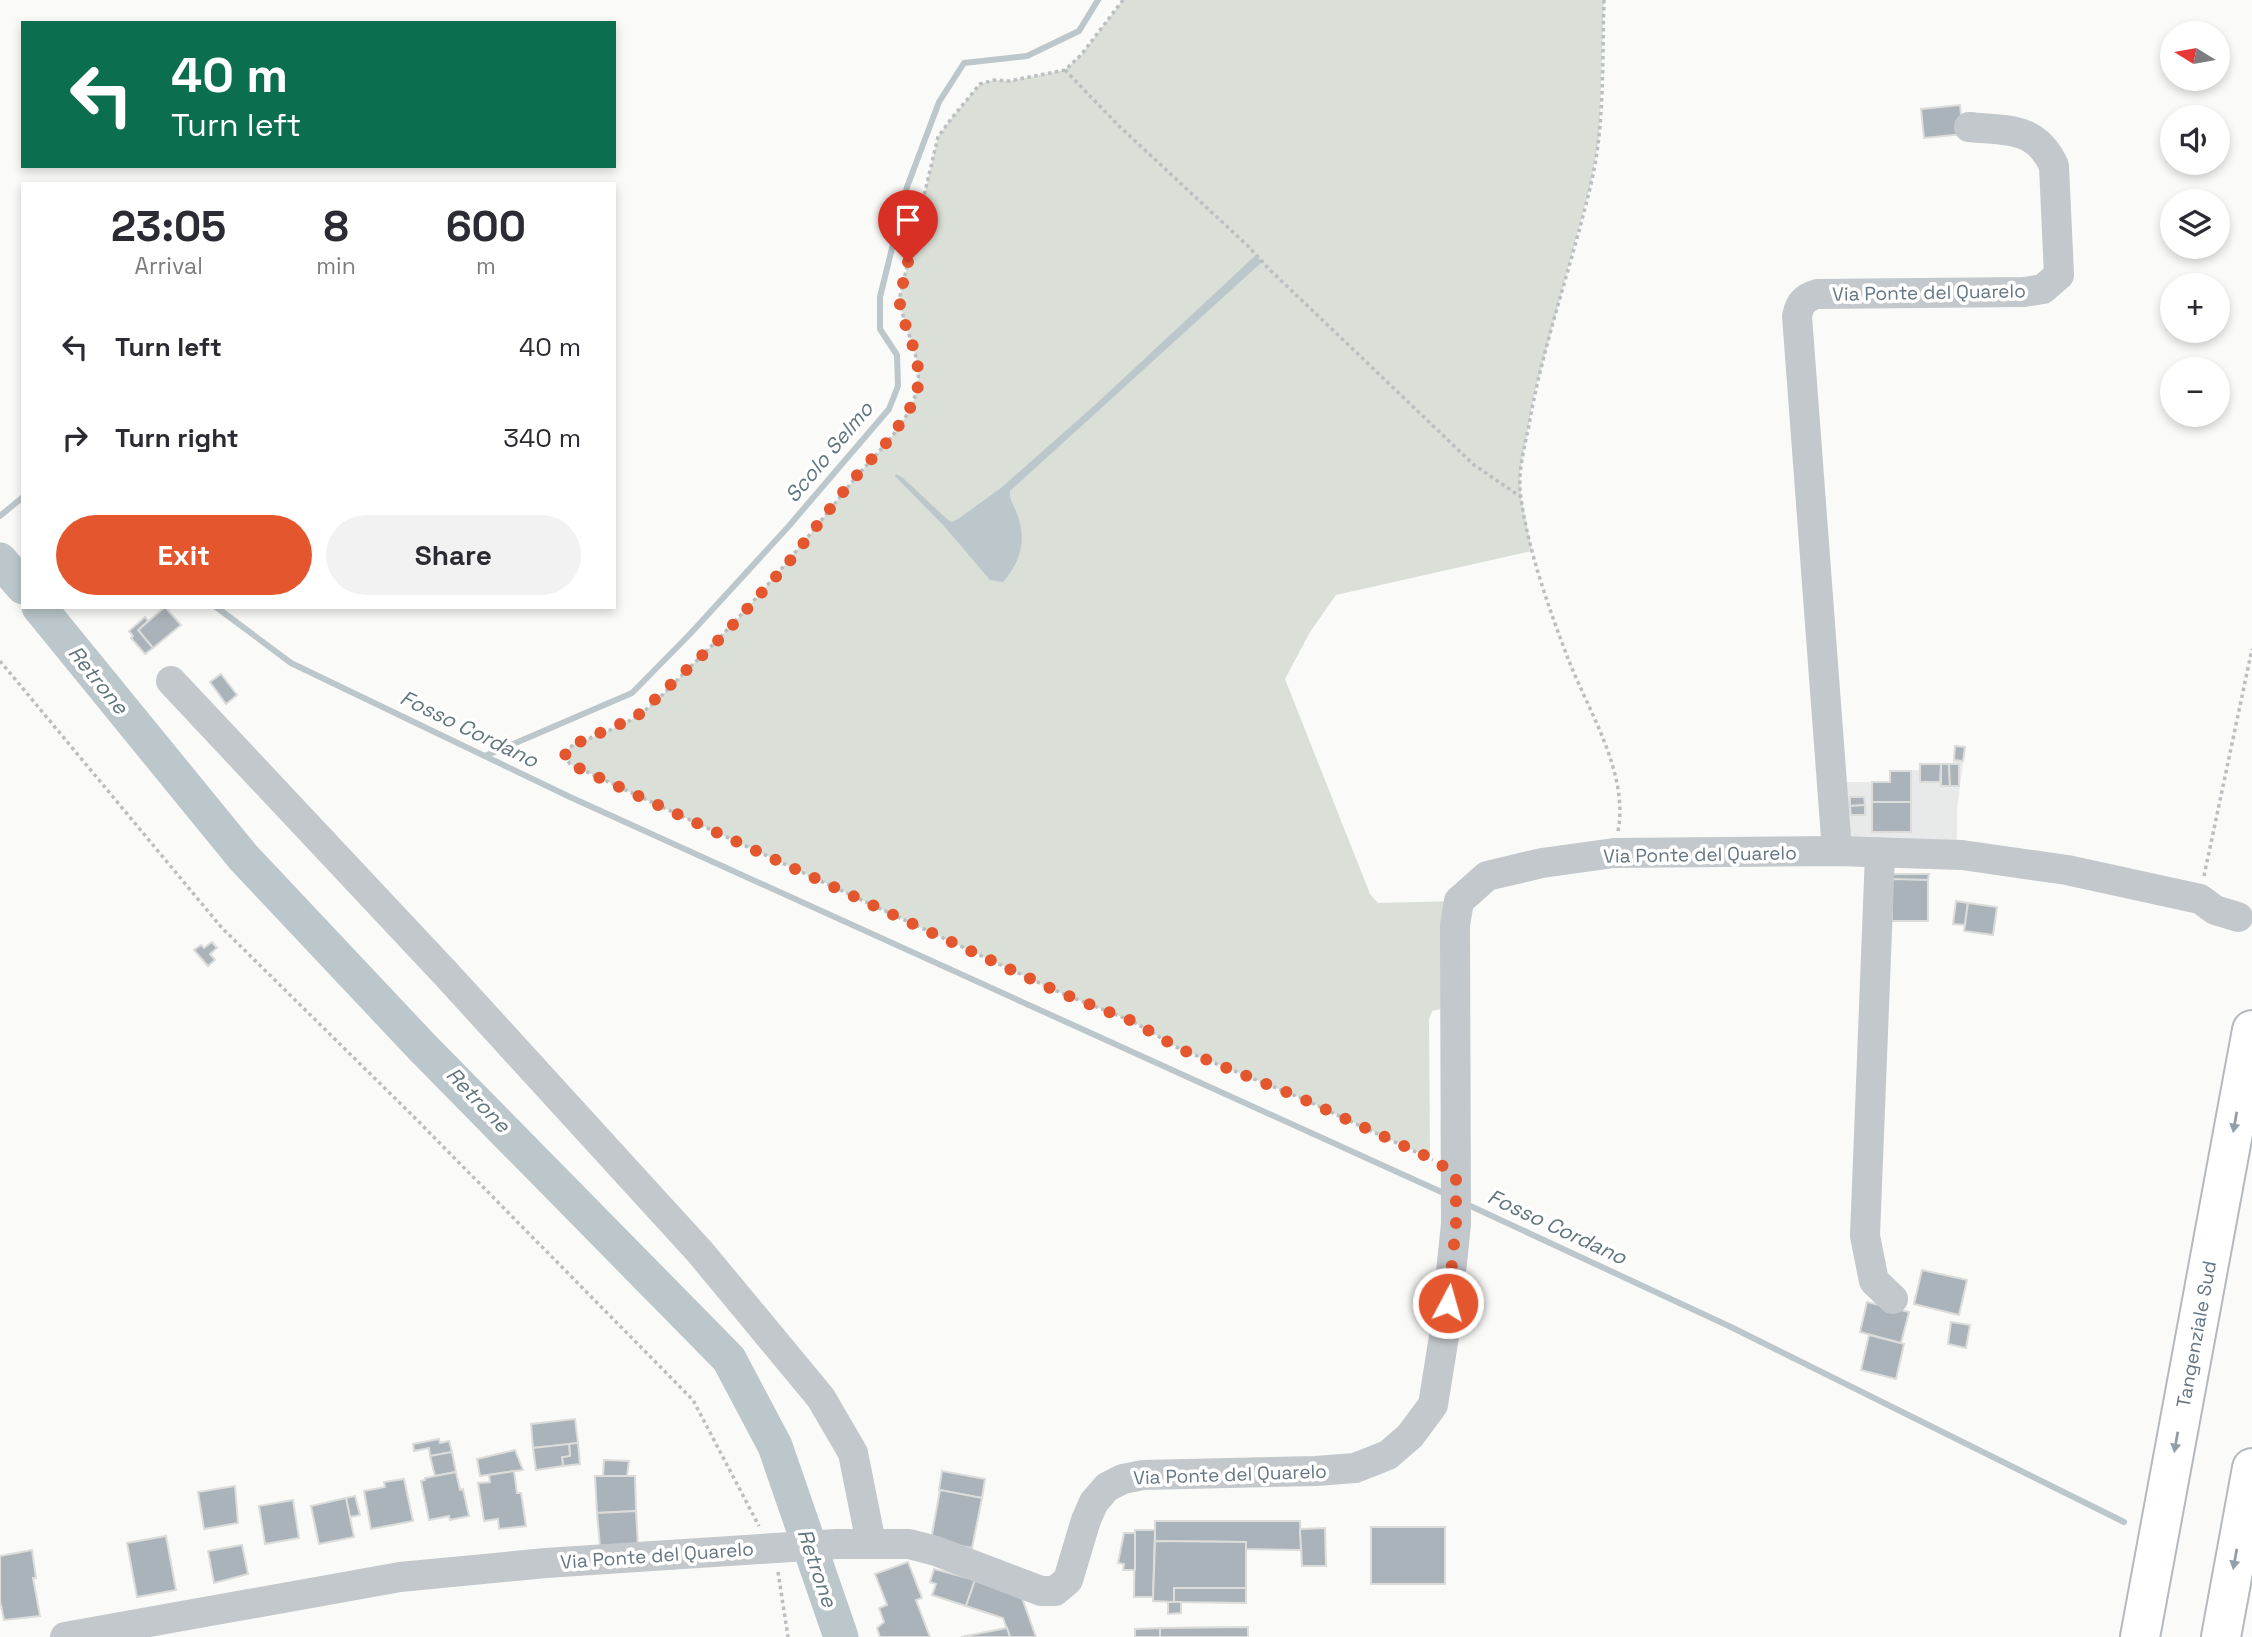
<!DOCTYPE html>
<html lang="en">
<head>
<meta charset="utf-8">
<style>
	:root { --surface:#fff; --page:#f2f2f3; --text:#2b2b33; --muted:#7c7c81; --accent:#e4572e }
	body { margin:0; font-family:"Space Grotesk",sans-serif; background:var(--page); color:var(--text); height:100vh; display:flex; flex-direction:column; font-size:26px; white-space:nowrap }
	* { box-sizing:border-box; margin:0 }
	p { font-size:23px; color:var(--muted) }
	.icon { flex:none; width:38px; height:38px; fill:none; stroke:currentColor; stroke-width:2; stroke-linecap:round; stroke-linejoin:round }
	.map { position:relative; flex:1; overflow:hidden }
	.panel { position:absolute; left:21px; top:182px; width:595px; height:427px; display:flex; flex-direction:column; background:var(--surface); border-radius:0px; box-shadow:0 4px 10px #0003 }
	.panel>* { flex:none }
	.hud { position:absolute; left:21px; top:21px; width:595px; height:147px; border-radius:0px; box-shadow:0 4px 10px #0003; background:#0b6e4f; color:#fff; overflow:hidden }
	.needle { width:46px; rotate:281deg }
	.controls { position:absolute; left:2160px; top:21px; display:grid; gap:14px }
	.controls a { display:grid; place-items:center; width:70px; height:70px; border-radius:50%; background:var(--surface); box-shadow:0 4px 10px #0003; font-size:35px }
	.pin { position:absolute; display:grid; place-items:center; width:60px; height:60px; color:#fff; margin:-72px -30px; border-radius:50% 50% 50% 0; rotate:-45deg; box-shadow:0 0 7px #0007 }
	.pin .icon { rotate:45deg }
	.me { position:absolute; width:77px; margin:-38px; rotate:6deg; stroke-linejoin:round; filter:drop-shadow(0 0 5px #0008) }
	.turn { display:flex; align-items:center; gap:24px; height:147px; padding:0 35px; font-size:32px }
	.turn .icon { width:91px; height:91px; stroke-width:2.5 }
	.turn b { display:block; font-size:49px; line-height:60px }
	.eta { display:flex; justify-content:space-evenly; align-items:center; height:119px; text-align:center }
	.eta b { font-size:42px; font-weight:600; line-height:49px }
	.cta { display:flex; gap:14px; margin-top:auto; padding:14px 35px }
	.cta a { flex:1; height:80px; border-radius:42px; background:var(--accent); color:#fff; font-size:28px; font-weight:600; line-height:80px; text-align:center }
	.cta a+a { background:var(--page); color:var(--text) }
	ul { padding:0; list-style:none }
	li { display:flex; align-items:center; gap:21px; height:91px; padding:0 35px }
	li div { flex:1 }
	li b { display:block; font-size:26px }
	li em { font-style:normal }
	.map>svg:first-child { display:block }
</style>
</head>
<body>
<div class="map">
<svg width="2252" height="1637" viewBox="0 0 2252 1637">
	<rect width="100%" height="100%" fill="#fafaf8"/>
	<!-- built -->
	<polygon fill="#e8e9e9" points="1955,746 1965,747 1957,809 1957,843 1851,848 1835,782 1890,782 1890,771 1920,770 1920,764 1953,764"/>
	<!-- green -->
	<path fill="#dadfd7" d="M1123,0H1604L1599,137L1591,183L1534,395L1520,472L1521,497L1532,551L1336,595L1310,632L1285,679L1370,894L1378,903L1459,901L1441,1009L1432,1011L1429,1019L1430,1158L1301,1098L1180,1049L1132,1021L1061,993L570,764L566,759L565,752L573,745C594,736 617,729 636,717C655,704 671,686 687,670C746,614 797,551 848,487C871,457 905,431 916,393C926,358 901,329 900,296L938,137L951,119L980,84L994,80L1009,81L1065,70L1081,55Z"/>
	<!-- water -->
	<path fill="#bbc7cb" d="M1256,255L1262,262L1010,491C1009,498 1013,504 1016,511C1027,538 1022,560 1003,582L990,580L944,526L895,476L896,474L903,478L948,520L952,522L958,519L1001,488L1096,404Z"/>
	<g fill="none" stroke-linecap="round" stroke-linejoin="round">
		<!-- stream -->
		<g stroke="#bbc7cb" stroke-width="6">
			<polyline points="0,516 23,497"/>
			<polyline points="216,607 291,663 570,797 1448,1195"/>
			<polyline points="485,756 632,693 690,634 788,527 889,409 898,386 897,355 880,329 880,297 907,187 939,102 964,63 1027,56 1079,31 1098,0"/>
			<polyline points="1464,1203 1731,1327 2124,1522"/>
			<polyline points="832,1637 834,1615"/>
		</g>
		<!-- river -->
		<g stroke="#bbc7cb" stroke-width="35">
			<polyline points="0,560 23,587"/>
			<polyline points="39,607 243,857 422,1047 729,1359 775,1446 841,1637"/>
		</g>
	</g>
	<!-- building -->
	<g fill="#aab3b9" stroke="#dcdcda" stroke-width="2">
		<polygon points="1960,105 1963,134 1924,138 1921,109"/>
		<polygon points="165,607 181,625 153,648 138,630"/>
		<polygon points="145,617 148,621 138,630 153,648 145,654 131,638 133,636 129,631"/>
		<polygon points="221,674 237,695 226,704 210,682"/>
		<polygon points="1955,746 1965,747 1963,761 1954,760"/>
		<polygon points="1920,764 1941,764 1940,782 1920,782"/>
		<polygon points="1941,764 1949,764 1950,786 1941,786"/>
		<polygon points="1949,764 1959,764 1959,786 1950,786"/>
		<polygon points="1890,771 1911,771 1911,802 1872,802 1872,782 1890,782"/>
		<polygon points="1850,797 1864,797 1865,805 1850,806"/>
		<rect x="1872" y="802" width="39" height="30"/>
		<polygon points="1865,805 1865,815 1851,815 1850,806"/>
		<polygon points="1883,874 1929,874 1928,880 1883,880"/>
		<polygon points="1892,879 1928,880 1928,921 1892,921"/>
		<polygon points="1956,901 1968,903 1965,925 1953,924"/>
		<polygon points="1968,903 1997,907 1993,935 1964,931"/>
		<polygon points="212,942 217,948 210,954 215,960 208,966 194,950 201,945 204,948"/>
		<polygon points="1922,1270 1967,1280 1959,1315 1914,1304"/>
		<polygon points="1867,1302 1909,1312 1901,1343 1860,1332"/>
		<polygon points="1951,1322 1970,1325 1966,1348 1948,1344"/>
		<polygon points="1869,1335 1904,1344 1896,1379 1861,1370"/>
		<polygon points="575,1419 578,1443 533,1448 531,1424"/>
		<polygon points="439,1439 440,1443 449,1441 452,1452 430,1456 429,1448 414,1451 413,1444"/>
		<polygon points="578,1443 580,1464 563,1466 562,1457 570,1456 569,1444"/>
		<polygon points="569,1444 570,1456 562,1457 563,1466 536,1470 533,1448"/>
		<polygon points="515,1450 523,1470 480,1476 477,1459"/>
		<polygon points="452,1452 456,1472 435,1476 430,1456"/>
		<polygon points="604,1460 629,1461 627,1476 603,1476"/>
		<polygon points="514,1471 517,1493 521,1493 526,1526 499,1529 498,1519 484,1521 478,1483 490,1482 489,1475"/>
		<polygon points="942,1471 985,1479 982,1498 939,1490"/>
		<polygon points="456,1472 460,1490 463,1489 469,1516 450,1520 449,1516 429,1520 421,1481 425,1480 425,1478"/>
		<polygon points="595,1476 635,1476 636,1511 597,1513"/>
		<polygon points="404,1479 413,1521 371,1529 364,1491 385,1487 384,1482"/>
		<polygon points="235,1486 238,1523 204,1529 198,1492"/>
		<polygon points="940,1490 982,1498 972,1548 931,1540"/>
		<polygon points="355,1496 360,1515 350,1517 346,1498"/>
		<polygon points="346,1498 354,1537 319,1544 311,1506"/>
		<polygon points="293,1500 299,1538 265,1544 259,1506"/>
		<polygon points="636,1511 638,1546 600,1546 597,1513"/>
		<polygon points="1155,1521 1300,1521 1301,1550 1246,1549 1246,1542 1155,1541"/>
		<rect x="1371" y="1527" width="74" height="57"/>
		<polygon points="1325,1528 1326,1566 1302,1566 1300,1529"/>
		<polygon points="1135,1530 1155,1530 1153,1597 1134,1597"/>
		<polygon points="1124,1533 1135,1533 1135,1570 1123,1570 1124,1564 1118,1563"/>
		<polygon points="166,1536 176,1590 137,1597 127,1543"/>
		<polygon points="1155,1541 1246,1542 1246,1588 1174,1588 1174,1602 1153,1601"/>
		<polygon points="242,1545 248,1574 214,1583 208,1551"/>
		<polygon points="32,1550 36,1578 33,1578 40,1616 4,1620 0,1601 0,1556"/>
		<polygon points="908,1562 922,1598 916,1600 930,1637 880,1637 877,1628 884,1622 879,1608 887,1605 875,1574"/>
		<polygon points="934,1569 975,1580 966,1606 932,1595 936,1584 930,1582"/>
		<polygon points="975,1580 1022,1598 1036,1637 1010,1637 1003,1618 966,1606"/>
		<polygon points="1174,1588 1246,1588 1246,1603 1174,1602"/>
		<polygon points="1168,1602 1181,1602 1181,1613 1168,1614"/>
		<polygon points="1248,1627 1248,1637 1160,1637 1160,1628"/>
		<polygon points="1007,1628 1010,1637 961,1637"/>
		<polygon points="1160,1628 1160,1637 1135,1637 1135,1629"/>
	</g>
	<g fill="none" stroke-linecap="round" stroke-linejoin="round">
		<!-- highway casing -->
		<g stroke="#b4b9bd" stroke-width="42">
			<g id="highway">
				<path id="s1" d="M2140,1637L2252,1030"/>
				<polyline points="2221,1637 2252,1468"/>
			</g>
		</g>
		<!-- path -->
		<g stroke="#bbbfc2" stroke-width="3.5" stroke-dasharray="3.5 3.5" stroke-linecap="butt">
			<path d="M1123,0L1081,55L1065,70L1009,81L994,80L980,84L951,119L938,137L900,296C901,329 926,358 916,393C905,431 871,457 848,487C797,551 746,614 687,670C671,686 655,704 636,717C617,729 594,736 573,745L565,752L566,759L570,764L1061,993L1132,1021L1180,1049L1301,1098L1433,1160"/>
			<path d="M1604,0C1602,61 1605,125 1591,184C1572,265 1543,344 1529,425C1524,449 1517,474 1521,498C1528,550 1550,612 1569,661C1589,712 1629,774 1618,831"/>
			<polyline points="1065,70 1118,125 1249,247 1269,269 1474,465 1521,497"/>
			<polyline points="0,661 222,928 413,1116 693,1400 759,1526"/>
			<polyline points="2204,876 2252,649"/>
			<polyline points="778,1572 788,1637"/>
		</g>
		<!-- minor -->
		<g stroke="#c3c8cc" stroke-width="30">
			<polyline points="171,681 448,976 700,1252 821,1398 853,1453 871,1543"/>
			<path d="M1837,851L1797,316C1800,303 1804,298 1817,294L2024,292L2043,289L2059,275L2054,166C2036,126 2007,131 1969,127"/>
			<polyline points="1880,854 1865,1236 1874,1281 1893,1299"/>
			<polyline points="65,1637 400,1577 546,1563 837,1544 909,1544 936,1551 1041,1591 1055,1591 1068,1580 1086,1520 1094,1502 1107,1487 1123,1479 1143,1475 1316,1471 1355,1468 1388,1455 1410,1436 1433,1405 1445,1330 1456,1224 1455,925 1459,901 1487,876 1542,863 1614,853 1837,851 1962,855 2067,870 2200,899 2215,910 2238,917"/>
		</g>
		<!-- highway -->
		<use href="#highway" stroke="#fff" stroke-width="38"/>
	</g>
	<!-- one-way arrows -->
	<defs><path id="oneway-solid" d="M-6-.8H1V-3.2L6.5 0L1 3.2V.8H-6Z" transform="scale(1.75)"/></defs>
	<g fill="#939fa8">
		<use href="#oneway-solid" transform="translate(2235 1122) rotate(100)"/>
		<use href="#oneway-solid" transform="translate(2176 1442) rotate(100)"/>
		<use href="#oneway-solid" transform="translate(2235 1559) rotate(100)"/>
	</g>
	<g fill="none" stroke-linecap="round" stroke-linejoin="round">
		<!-- route -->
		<polyline stroke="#e4572e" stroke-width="12" stroke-dasharray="0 21.6" points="908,262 900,296 900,309 917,358 919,381 916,396 907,414 888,441 850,483 789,562 723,636 636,717 573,745 565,752 566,759 570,764 1061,993 1132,1021 1180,1049 1301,1098 1430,1158 1456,1174 1456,1224 1448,1303"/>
	</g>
	<g text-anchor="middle" stroke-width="7" stroke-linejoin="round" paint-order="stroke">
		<!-- street labels -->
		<g font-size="19" fill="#657683" stroke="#fff">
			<text transform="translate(1929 292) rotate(-1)" y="7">Via Ponte del Quarelo</text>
			<text transform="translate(1700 854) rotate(-1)" y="7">Via Ponte del Quarelo</text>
			<text dy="7" stroke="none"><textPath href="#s1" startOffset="308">Tangenziale Sud</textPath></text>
			<text transform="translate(1230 1474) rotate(-2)" y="7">Via Ponte del Quarelo</text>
			<text transform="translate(657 1555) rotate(-4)" y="7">Via Ponte del Quarelo</text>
		</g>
		<!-- water labels -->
		<g font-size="21" font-style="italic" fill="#60757c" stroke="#fff">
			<text transform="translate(829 452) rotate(-50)" y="7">Scolo Selmo</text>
			<text transform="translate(98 680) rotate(51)" y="7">Retrone</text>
			<text transform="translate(469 729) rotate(26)" y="7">Fosso Cordano</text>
			<text transform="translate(478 1100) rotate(46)" y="7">Retrone</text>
			<text transform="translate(1557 1227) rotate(25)" y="7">Fosso Cordano</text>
			<text transform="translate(817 1568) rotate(71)" y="7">Retrone</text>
		</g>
	</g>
</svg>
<div class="controls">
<a><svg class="needle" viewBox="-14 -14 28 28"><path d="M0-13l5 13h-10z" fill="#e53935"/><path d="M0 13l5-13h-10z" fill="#7c7c81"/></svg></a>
<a><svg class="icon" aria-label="sound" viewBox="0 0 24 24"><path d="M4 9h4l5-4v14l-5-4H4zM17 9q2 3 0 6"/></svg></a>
<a><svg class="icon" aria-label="layers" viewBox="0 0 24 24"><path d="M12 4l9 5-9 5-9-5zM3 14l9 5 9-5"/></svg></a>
<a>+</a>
<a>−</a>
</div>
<div class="pin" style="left:908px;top:262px;background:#d93025"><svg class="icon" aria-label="arrive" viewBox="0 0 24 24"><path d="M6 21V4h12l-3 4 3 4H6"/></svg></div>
<svg class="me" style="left:1448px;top:1303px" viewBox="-20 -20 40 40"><circle r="17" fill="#e4572e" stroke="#fff" stroke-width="3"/><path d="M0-11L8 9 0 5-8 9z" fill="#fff"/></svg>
<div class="hud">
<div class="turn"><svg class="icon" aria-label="left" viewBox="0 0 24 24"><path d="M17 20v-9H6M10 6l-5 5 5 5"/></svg><div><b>40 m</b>Turn left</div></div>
</div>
<section class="panel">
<div class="eta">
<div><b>23:05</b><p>Arrival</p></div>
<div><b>8</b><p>min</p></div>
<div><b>600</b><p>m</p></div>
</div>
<ul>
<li><svg class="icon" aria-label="left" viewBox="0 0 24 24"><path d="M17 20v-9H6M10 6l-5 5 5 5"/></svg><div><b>Turn left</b></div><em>40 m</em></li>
<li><svg class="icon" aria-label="right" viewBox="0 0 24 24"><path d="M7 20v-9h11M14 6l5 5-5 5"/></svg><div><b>Turn right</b></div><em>340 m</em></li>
</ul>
<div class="cta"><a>Exit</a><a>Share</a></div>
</section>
</div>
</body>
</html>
